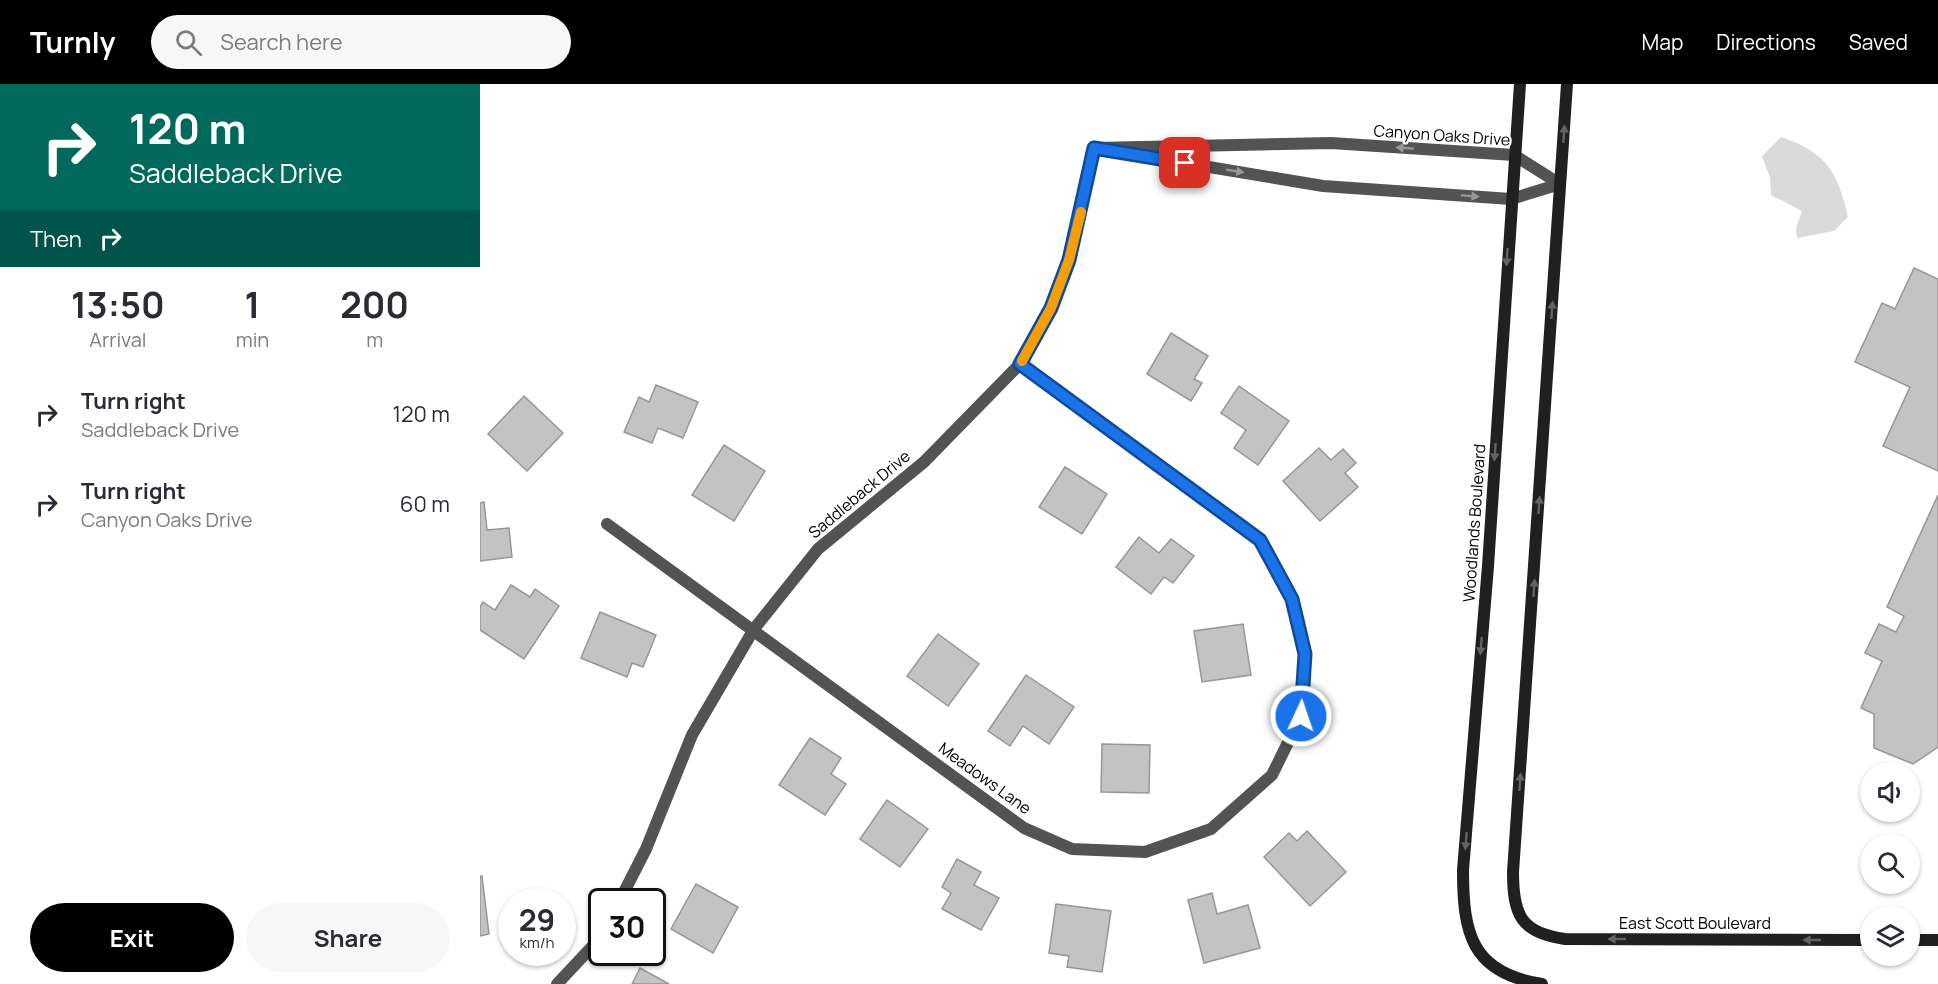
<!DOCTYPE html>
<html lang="en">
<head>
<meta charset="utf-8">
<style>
	:root { --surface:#fff; --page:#f7f7f7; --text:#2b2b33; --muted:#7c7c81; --accent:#000 }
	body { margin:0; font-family:Manrope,sans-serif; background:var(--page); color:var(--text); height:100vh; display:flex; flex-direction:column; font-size:22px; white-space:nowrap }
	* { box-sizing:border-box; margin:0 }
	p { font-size:20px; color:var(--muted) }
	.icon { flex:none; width:33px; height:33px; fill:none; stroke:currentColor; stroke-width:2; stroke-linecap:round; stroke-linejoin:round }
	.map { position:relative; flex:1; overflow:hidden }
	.sheet { display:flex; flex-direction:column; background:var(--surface); width:480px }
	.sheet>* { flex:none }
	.guide { background:#00695c; color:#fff; overflow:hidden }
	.fabs { position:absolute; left:1380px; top:678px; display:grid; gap:12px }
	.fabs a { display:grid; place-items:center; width:60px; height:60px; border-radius:50%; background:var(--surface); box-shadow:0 2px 4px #0004; font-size:30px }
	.speed { position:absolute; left:18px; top:804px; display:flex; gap:12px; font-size:30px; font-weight:700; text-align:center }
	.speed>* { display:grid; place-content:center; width:78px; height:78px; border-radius:50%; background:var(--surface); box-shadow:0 2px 4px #0004; line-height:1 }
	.speed small { font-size:15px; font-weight:400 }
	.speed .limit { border:3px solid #111; border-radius:9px; background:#fff; color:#111 }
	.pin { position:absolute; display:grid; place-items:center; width:51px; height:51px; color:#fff; margin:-26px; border-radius:12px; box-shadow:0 3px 9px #0006 }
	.me { position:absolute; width:66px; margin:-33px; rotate:3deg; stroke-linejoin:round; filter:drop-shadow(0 0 4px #0008) }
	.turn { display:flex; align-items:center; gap:21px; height:126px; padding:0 30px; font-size:27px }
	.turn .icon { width:78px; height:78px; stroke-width:2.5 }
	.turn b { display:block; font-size:42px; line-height:51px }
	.then { display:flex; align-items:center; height:57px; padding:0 30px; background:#0003; gap:12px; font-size:22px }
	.eta { display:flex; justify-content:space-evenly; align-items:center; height:102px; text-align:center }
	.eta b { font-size:36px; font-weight:700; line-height:42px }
	.cta { display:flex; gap:12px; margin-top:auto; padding:12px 30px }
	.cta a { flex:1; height:69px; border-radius:36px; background:var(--accent); color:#fff; font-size:24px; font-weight:700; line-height:69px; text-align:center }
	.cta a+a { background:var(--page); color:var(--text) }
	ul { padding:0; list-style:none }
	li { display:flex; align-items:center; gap:18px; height:90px; padding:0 30px }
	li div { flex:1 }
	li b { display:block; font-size:22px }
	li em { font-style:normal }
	header { display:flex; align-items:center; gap:36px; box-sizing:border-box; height:84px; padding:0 30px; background:var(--accent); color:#fff }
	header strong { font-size:28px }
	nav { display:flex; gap:33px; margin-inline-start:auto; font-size:21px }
	.search { width:420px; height:54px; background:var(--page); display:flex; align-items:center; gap:15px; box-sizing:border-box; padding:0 21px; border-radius:33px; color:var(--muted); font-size:22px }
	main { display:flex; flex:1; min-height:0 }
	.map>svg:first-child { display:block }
</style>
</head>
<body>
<header>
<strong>Turnly</strong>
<div class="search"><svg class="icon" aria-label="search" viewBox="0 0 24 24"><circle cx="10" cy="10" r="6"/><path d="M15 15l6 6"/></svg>Search here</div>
<nav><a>Map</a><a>Directions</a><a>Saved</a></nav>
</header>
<main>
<section class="sheet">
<div class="guide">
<div class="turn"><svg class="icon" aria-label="right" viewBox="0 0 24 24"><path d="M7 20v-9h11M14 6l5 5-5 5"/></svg><div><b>120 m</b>Saddleback Drive</div></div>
<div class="then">Then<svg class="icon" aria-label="right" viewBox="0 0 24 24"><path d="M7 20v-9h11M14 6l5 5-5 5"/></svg></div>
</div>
<div class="eta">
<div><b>13:50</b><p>Arrival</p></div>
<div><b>1</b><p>min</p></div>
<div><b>200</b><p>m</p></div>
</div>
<ul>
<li><svg class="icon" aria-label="right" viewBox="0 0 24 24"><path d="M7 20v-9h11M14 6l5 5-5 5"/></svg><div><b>Turn right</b><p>Saddleback Drive</p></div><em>120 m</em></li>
<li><svg class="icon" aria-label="right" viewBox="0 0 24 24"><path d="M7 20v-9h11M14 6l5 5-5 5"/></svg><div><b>Turn right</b><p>Canyon Oaks Drive</p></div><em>60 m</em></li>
</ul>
<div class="cta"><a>Exit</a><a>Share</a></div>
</section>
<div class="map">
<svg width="1458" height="900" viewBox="0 0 1458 900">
	<rect width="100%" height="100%" fill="#fff"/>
	<!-- green -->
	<path fill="#dadada" d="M1301,53C1346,68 1358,88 1368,133L1354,147L1317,154L1316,144L1322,127L1291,111L1290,94L1282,72Z"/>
	<!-- building -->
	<g fill="#c3c3c3" stroke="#979797" stroke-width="1.5">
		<polygon points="1434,184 1458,195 1458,387 1403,362 1430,303 1375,278 1402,219 1415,225"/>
		<polygon points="691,249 728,272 714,295 722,299 711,317 667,290"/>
		<polygon points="176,301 218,318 203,354 178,344 172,359 144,348 159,313 169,318"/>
		<polygon points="759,302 809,337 778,381 754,364 766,346 741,329"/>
		<polygon points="44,312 83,349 47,387 8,350"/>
		<polygon points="244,361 285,387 254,437 212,411"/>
		<polygon points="839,364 851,376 863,365 876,379 865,389 878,403 840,437 803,397"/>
		<polygon points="585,383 627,410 602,450 559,423"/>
		<polygon points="1458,411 1458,663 1433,680 1394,664 1394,630 1381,624 1402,577 1385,569 1399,540 1416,548 1424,532 1407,523"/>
		<polygon points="4,418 7,446 29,444 32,473 0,477 0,419"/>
		<polygon points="659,453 679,469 691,455 714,472 693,499 684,493 671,510 636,483"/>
		<polygon points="31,501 50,513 55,505 79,522 44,575 0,546 0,523 3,518 15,526"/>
		<polygon points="120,528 176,551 163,583 152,579 147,593 101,574"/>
		<polygon points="763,540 771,591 722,598 714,547"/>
		<polygon points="458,550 499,580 468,622 427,592"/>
		<polygon points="546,591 594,623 569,660 543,642 530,662 508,647"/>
		<polygon points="330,654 361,674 351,690 366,700 345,731 299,701"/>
		<polygon points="622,660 670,661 669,709 621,708"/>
		<polygon points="407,716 448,745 420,783 380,755"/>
		<polygon points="827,747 866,788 830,822 784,773 809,749 817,757"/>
		<polygon points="477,775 501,788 494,801 519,814 501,846 462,825 471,809 462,803"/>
		<polygon points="0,792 2,792 9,850 0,852"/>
		<polygon points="216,800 258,823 233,869 191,845"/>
		<polygon points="732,809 737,830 768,821 780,864 724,879 708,816"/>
		<polygon points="576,820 631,827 622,888 587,883 589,872 569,869"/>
		<polygon points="160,884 189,900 152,900"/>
	</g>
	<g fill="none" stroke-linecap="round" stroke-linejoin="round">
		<!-- street -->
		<g stroke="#535353" stroke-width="12">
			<polyline points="614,64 851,59 1034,71 1080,100"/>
			<polyline points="645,69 843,102 1031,115 1080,100"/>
			<polyline points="127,440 544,744 592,765 665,768 731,745 792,691 821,632 825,570 812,515 780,456 540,280"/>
			<polyline points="139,818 166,765 212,651 274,545 338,465 444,378 540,280 571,224 589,176 614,64"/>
			<polyline points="77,900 122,852"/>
		</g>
		<!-- secondary -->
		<g stroke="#202020" stroke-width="12">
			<path d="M1040,0L1008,482L983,786C983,849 991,889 1062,900"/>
			<path d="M1087,0L1033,788C1033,831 1041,849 1085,855L1390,856"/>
			<polyline points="1430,856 1458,856"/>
		</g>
	</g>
	<!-- one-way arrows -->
	<defs><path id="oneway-solid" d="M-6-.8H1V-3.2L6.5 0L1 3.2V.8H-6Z" transform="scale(1.5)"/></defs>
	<g fill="#636363">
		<use href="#oneway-solid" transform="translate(1084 50) rotate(-86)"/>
		<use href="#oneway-solid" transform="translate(1027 173) rotate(94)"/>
		<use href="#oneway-solid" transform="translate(1072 226) rotate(-86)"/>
		<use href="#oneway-solid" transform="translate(1015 368) rotate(94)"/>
		<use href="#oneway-solid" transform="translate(1059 421) rotate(-86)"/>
		<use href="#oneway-solid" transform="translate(1054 504) rotate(-86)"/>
		<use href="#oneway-solid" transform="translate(1001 562) rotate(95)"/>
		<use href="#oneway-solid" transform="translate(1040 698) rotate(-86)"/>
		<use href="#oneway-solid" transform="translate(986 757) rotate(95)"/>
		<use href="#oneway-solid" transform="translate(1137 855) rotate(-180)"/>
		<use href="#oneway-solid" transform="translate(1332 856) rotate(-180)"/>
	</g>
	<g fill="#989898">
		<use href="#oneway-solid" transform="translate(925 64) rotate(-176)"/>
		<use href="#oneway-solid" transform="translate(755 87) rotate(9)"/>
		<use href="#oneway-solid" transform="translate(990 112) rotate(4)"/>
	</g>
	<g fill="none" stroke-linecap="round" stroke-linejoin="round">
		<!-- route casing -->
		<g stroke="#114b97" stroke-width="15">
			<polyline id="route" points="705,79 614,64 589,176 571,224 540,280 780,456 812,515 825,570 821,632"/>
		</g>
		<!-- route -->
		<use href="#route" stroke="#1a73e8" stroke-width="10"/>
		<!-- slow -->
		<polyline stroke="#f59e0b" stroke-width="10" points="542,277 571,224 589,176 601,128"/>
	</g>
	<g text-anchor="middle" stroke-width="4.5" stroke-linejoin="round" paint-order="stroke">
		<!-- street labels -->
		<g font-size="16" fill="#000" stroke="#fff">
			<text transform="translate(962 51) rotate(4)" y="6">Canyon Oaks Drive</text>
			<text transform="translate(379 410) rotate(-40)" y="6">Saddleback Drive</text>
			<text transform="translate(994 439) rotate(-86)" y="6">Woodlands Boulevard</text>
			<text transform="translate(505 694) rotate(36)" y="6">Meadows Lane</text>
			<text x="1215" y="845">East Scott Boulevard</text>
		</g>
	</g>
</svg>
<div class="fabs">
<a><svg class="icon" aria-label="sound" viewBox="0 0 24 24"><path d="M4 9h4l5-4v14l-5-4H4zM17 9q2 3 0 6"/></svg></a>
<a><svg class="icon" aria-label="search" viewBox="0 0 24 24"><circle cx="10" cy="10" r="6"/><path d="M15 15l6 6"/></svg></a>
<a><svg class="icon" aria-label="layers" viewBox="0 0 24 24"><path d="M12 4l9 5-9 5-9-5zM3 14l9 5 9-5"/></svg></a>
</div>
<div class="speed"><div>29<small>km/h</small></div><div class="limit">30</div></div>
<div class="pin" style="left:705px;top:79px;background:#d93025"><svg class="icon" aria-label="arrive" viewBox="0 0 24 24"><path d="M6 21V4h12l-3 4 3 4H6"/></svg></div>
<svg class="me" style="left:821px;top:632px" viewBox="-20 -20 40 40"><circle r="17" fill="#1a73e8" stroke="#fff" stroke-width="3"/><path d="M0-11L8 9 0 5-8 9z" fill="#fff"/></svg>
</div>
</main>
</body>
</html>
